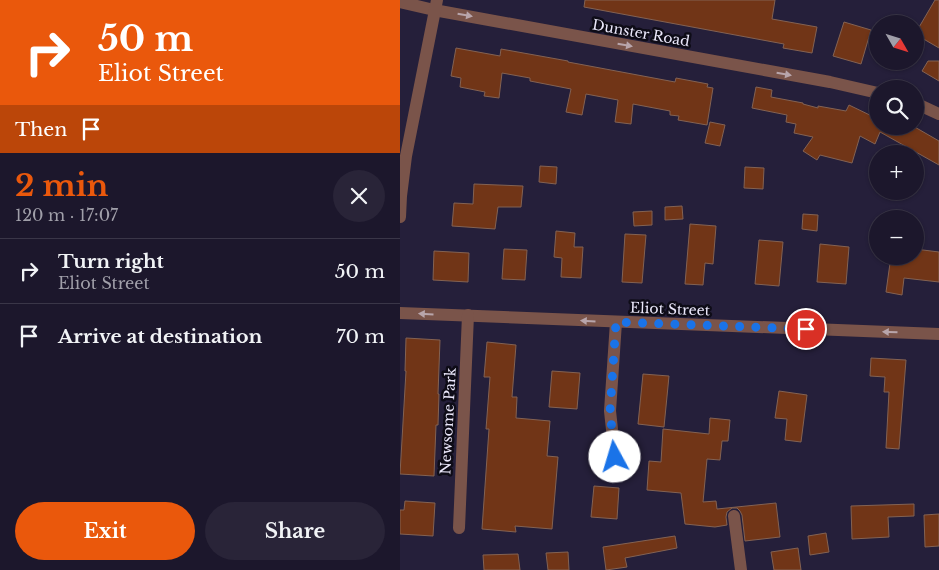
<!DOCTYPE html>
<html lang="en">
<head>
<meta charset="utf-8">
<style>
	:root { --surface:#1c172c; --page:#292438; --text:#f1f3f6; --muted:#a09fa9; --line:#3a3648; --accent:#ea580c }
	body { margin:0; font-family:"Libre Baskerville",serif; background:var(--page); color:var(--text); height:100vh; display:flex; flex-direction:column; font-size:19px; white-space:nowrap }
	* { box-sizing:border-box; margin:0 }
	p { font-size:16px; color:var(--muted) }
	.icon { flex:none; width:28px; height:28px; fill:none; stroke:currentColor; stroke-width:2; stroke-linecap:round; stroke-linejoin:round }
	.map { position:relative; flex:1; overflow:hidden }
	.drawer { display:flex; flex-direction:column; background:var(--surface); width:400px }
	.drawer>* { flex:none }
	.hud { background:#ea580c; color:#fff; overflow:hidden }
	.needle { width:32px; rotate:129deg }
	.controls { position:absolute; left:469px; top:15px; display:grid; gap:10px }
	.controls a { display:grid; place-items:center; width:55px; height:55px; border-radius:50%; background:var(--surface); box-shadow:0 1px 4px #0004,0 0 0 1px var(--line); font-size:25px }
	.pin { position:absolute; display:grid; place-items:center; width:42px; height:42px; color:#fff; margin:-21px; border:2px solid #fff; border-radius:50%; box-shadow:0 1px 5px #0007 }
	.me { position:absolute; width:55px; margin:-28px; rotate:354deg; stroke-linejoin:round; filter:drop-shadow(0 0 4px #0008) }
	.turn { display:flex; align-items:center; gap:18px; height:105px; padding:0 15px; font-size:22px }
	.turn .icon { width:65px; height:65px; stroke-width:2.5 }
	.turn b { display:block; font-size:35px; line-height:42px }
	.then { display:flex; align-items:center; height:48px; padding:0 15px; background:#0003; gap:10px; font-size:19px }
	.round { display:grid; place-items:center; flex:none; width:52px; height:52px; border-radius:26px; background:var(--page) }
	.headline { display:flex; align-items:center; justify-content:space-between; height:85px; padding:0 15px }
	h1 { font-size:30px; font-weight:700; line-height:38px; color:var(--accent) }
	.cta { display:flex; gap:10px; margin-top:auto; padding:10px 15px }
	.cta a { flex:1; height:58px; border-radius:30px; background:var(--accent); color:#fff; font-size:20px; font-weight:700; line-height:58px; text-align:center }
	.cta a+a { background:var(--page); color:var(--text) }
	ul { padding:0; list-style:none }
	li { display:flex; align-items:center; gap:15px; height:65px; padding:0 15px; border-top:1px solid var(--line) }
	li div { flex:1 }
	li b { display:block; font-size:19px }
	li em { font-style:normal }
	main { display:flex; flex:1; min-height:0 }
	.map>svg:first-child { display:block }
</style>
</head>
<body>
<main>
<section class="drawer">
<div class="hud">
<div class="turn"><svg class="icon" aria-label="right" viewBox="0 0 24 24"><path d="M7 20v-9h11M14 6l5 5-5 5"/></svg><div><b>50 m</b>Eliot Street</div></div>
<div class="then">Then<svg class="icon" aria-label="arrive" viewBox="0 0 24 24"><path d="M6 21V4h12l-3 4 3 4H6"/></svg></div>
</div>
<div class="headline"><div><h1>2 min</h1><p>120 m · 17:07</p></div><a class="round"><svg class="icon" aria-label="close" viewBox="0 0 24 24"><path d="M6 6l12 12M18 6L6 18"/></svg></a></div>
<ul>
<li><svg class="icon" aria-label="right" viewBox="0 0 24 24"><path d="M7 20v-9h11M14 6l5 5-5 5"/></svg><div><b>Turn right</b><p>Eliot Street</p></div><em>50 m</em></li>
<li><svg class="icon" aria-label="arrive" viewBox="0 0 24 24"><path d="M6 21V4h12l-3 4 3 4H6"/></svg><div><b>Arrive at destination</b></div><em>70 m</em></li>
</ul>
<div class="cta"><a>Exit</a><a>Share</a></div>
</section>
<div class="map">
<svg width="539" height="570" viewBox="0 0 539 570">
	<rect width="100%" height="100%" fill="#251f3a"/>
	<!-- building -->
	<g fill="#713517" stroke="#836253">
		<polygon points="185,0 375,0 372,19 417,27 412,53 383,48 384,44 184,7"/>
		<polygon points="535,0 539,0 539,48 515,34"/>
		<polygon points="444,22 471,30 461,64 433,56"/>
		<polygon points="56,48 100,56 101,49 168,61 168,62 275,82 276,78 308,84 307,87 313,88 307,125 278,120 279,116 270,115 270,111 233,104 231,124 215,122 218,100 186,94 182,115 166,112 171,89 130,81 130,78 102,73 99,98 84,96 85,92 60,87 61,78 51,76"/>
		<polygon points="528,61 539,61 539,81 522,71"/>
		<polygon points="356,87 372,90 371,97 403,103 403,104 418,108 418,106 446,111 449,105 478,119 478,126 513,126 539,141 539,165 480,132 475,144 460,136 452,163 420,155 417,160 403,151 413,137 394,133 396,124 386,122 387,115 352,108"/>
		<polygon points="310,122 325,125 320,146 305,143"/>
		<polygon points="140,166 157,167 156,184 139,182"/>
		<polygon points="345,167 364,168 363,189 344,188"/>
		<polygon points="74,184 123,186 121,207 98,207 95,229 52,226 54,203 73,204"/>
		<polygon points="282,206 283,219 265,220 265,207"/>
		<polygon points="252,211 252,225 234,226 233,212"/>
		<polygon points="403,214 418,215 417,231 402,229"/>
		<polygon points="290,224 316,226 313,264 305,263 303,285 285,284"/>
		<polygon points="156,231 175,233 174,247 183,247 181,278 161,277 162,258 154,257"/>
		<polygon points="225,234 246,235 242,283 222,282"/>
		<polygon points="359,240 383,242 379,286 355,284"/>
		<polygon points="420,244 449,247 446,284 417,282"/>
		<polygon points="104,249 127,250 125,280 102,279"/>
		<polygon points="515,249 539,252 539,282 504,278 502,295 486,292 491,256 515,256"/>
		<polygon points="34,251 69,253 68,282 33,280"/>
		<polygon points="6,338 40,340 38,394 39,394 38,425 36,425 34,476 0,474 6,371 5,371"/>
		<polygon points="87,342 116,345 112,397 117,397 116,418 150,421 147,456 158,457 152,529 115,526 116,532 82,529 89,429 86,429 90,377 84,377"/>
		<polygon points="471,358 506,360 499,449 486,448 489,392 484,392 485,377 470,376"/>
		<polygon points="152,371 180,373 177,409 149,407"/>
		<polygon points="243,374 269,376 264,427 238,424"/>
		<polygon points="379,391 407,395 401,442 385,440 387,419 375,418"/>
		<polygon points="310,418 330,420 328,441 322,441 320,460 307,459 303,502 316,501 317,509 376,503 380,537 345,541 342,515 340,511 337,508 332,508 327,512 326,517 327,525 315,527 285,524 281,493 247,490 249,461 261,462 263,429 309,434"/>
		<polygon points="194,486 219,488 217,519 191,517"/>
		<polygon points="5,501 35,503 33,536 0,534 0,510 4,510"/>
		<polygon points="514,504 514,516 488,517 489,537 452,539 451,506"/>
		<polygon points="539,514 539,546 525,547 524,515"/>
		<polygon points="426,533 429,552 410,555 408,536"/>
		<polygon points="275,536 277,548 225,558 227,567 206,570 203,547"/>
		<polygon points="398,548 401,570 374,570 371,552"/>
		<polygon points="168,552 169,570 148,570 146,553"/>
		<polygon points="118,554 120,570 84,570 83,555"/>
	</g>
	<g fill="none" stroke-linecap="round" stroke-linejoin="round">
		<!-- street -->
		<g stroke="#7a544a" stroke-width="12">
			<polyline points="0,2 34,10 430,82 478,93"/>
			<polyline points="515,103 539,114"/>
			<polyline points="0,217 1,196 6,156 37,0"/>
			<polyline points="0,313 539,334"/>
			<polyline points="215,457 210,411 216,322"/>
			<polyline points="334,516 341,570"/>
			<polyline points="59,528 68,315"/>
		</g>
	</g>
	<!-- one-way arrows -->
	<defs><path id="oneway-solid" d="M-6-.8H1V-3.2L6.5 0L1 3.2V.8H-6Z" transform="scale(1.25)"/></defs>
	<g fill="#b8a5ab">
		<use href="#oneway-solid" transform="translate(65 15) rotate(10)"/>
		<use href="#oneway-solid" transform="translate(225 45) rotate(10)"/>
		<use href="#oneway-solid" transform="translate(384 74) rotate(10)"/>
		<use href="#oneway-solid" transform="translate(26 314) rotate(-177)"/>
		<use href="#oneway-solid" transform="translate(188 321) rotate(-177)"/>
		<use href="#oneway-solid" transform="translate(490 332) rotate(-178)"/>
	</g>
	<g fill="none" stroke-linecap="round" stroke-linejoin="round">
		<!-- route -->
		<polyline stroke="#1a73e8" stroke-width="9" stroke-dasharray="0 16.2" points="215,457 210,412 216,322 406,329"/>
	</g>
	<g text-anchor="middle" stroke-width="5" stroke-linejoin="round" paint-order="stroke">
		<!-- street labels -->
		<g font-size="14" fill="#ebe8fb" stroke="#0e0c17">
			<text transform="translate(241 33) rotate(10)" y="5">Dunster Road</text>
			<text transform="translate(270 309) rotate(2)" y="5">Eliot Street</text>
			<text transform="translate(48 421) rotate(-87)" y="5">Newsome Park</text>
		</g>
	</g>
</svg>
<div class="controls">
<a><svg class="needle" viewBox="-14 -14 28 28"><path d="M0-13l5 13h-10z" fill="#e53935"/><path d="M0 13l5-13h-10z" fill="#a09fa9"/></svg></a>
<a><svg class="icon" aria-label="search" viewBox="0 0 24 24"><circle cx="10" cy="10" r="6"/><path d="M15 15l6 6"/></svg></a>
<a>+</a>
<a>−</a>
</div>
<div class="pin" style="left:406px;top:329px;background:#d93025"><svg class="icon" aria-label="arrive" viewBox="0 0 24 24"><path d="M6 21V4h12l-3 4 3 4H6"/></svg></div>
<svg class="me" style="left:215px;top:457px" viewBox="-20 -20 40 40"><circle r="19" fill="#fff"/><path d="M0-13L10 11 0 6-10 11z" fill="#1a73e8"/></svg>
</div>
</main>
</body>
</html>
